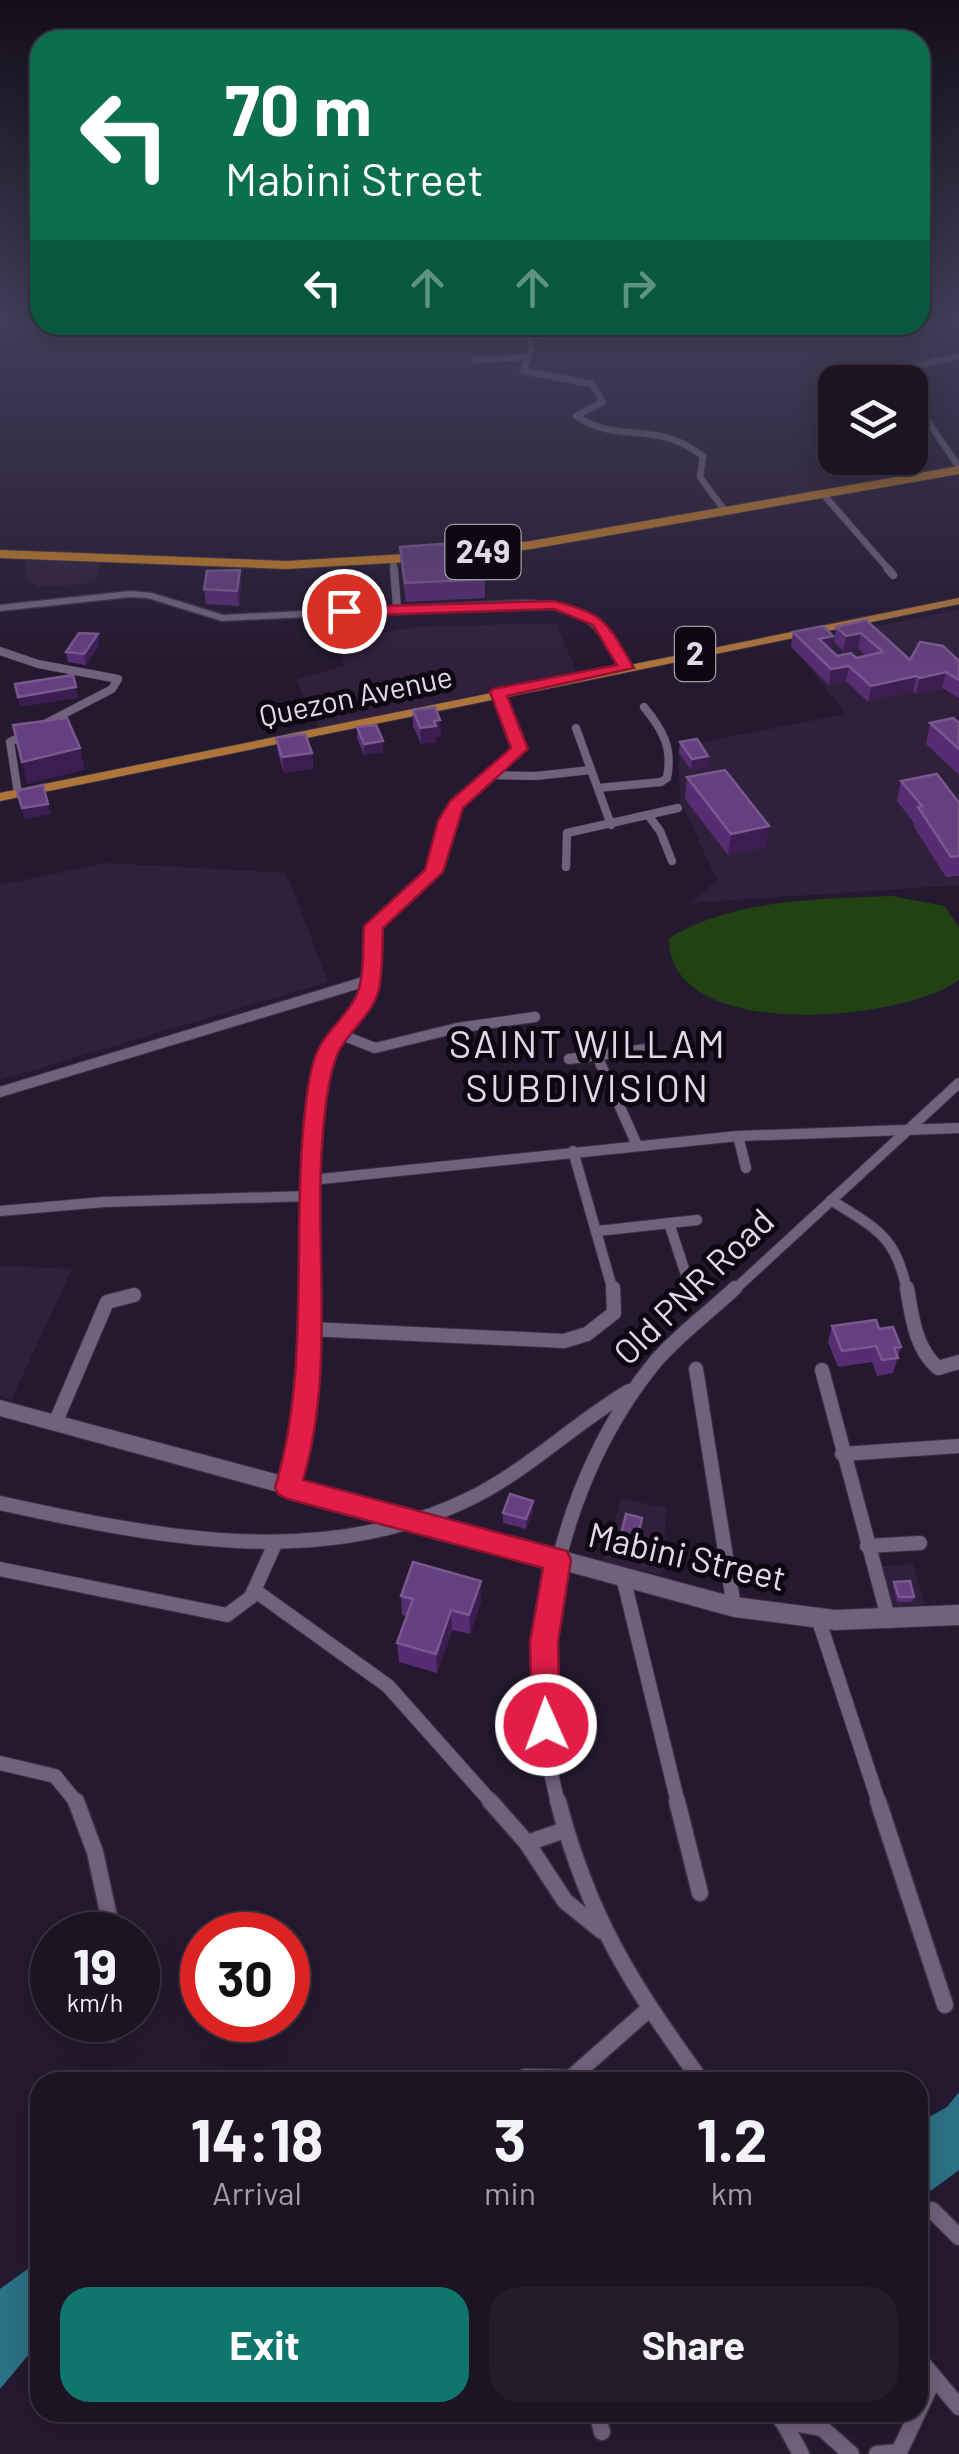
<!DOCTYPE html>
<html lang="en">
<head>
<meta charset="utf-8">
<style>
	:root { --surface:#1c1323; --page:#251c2b; --text:#f1f3f6; --muted:#a09ea6; --line:#3a3241; --accent:#0f766e }
	body { margin:0; font-family:Barlow,sans-serif; background:var(--page); color:var(--text); height:100vh; display:flex; flex-direction:column; font-size:38px; white-space:nowrap }
	* { box-sizing:border-box; margin:0 }
	p { font-size:32px; color:var(--muted) }
	.icon { flex:none; width:55px; height:55px; fill:none; stroke:currentColor; stroke-width:2; stroke-linecap:round; stroke-linejoin:round }
	.map { position:relative; flex:1; overflow:hidden }
	.drawer { position:absolute; left:30px; top:2072px; width:898px; height:350px; display:flex; flex-direction:column; background:var(--surface); border-radius:30px; box-shadow:0 5px 25px #0003,0 0 0 2px var(--line) }
	.drawer>* { flex:none }
	.top-card { position:absolute; left:30px; top:30px; width:900px; height:305px; border-radius:30px; box-shadow:0 5px 25px #0003,0 0 0 2px var(--line); background:#0b6e4f; color:#fff; overflow:hidden }
	.controls { position:absolute; left:818px; top:365px; display:grid; gap:20px }
	.controls a { display:grid; place-items:center; width:110px; height:110px; border-radius:20px; background:var(--surface); box-shadow:0 5px 25px #0003,0 0 0 2px var(--line); font-size:50px }
	.speed { position:absolute; left:30px; top:1912px; display:flex; gap:20px; font-size:50px; font-weight:700; text-align:center }
	.speed>* { display:grid; place-content:center; width:130px; height:130px; border-radius:50%; background:var(--surface); box-shadow:0 5px 25px #0003,0 0 0 2px var(--line); line-height:1 }
	.speed small { font-size:25px; font-weight:400 }
	.speed .limit { border:15px solid #d22; background:#fff; color:#111 }
	.pin { position:absolute; display:grid; place-items:center; width:85px; height:85px; color:#fff; margin:-42px; border:5px solid #fff; border-radius:50%; box-shadow:0 2px 10px #0007 }
	.me { position:absolute; width:110px; margin:-55px; rotate:358deg; stroke-linejoin:round; filter:drop-shadow(0 0 8px #0008) }
	.turn { display:flex; align-items:center; gap:35px; height:210px; padding:0 30px; font-size:45px }
	.turn .icon { width:130px; height:130px; stroke-width:2.5 }
	.turn b { display:block; font-size:70px; line-height:85px }
	.lanes { display:flex; align-items:center; height:95px; padding:0 30px; background:#0003; justify-content:center; gap:50px; direction:ltr }
	.lanes .off { opacity:.35 }
	.eta { display:flex; justify-content:space-evenly; align-items:center; height:170px; text-align:center }
	.eta b { font-size:60px; font-weight:700; line-height:70px }
	.button { display:flex; gap:20px; margin-top:auto; padding:20px 30px }
	.button a { flex:1; height:115px; border-radius:30px; background:var(--accent); color:#fff; font-size:40px; font-weight:700; line-height:115px; text-align:center }
	.button a+a { background:var(--page); color:var(--text) }
	.map>svg:first-child { display:block }
</style>
</head>
<body>
<div class="map">
<svg width="959" height="2454" viewBox="0 0 959 2454">
	<rect width="100%" height="100%" fill="#25192f"/>
	<!-- built -->
	<g fill="#30203c">
		<polygon points="26,559 100,562 95,583 37,587 25,578"/>
		<polygon points="959,610 959,885 691,903 717,880 680,800 678,747 846,714 790,643"/>
		<polygon points="556,623 577,673 319,728 296,680 344,666 339,640 417,627"/>
		<polygon points="106,863 286,873 328,982 0,1080 0,885"/>
		<polygon points="0,1266 72,1269 11,1400 0,1397"/>
		<polygon points="621,1498 666,1508 663,1575 603,1562"/>
		<polygon points="913,1564 925,1604 889,1607 877,1567"/>
	</g>
	<!-- green -->
	<path fill="#234214" d="M892,896L944,906L959,927V980C905,1021 668,1045 669,938C732,899 819,899 892,896Z"/>
	<!-- water -->
	<g fill="#2c7186">
		<polygon points="959,2092 959,2170 932,2190 918,2194 918,2123 947,2107"/>
		<polygon points="40,2260 40,2341 0,2389 0,2289"/>
	</g>
	<g fill="none" stroke-linecap="round" stroke-linejoin="round">
		<!-- minor-far4 casing -->
		<g stroke="#3c3344" stroke-width="8">
			<g id="minor-far4">
				<path d="M554,333L530,336L531,352L523,371L592,384L603,402L576,416C622,446 652,418 703,456L700,477L725,511"/>
				<polyline points="474,360 528,357"/>
				<polyline points="906,382 905,372 909,368 959,356"/>
				<polyline points="910,395 959,467"/>
				<polyline points="882,458 903,480"/>
				<polyline points="823,494 890,571"/>
				<polyline points="393,558 394,571"/>
			</g>
		</g>
		<!-- minor-far3 casing -->
		<g stroke="#3c3344" stroke-width="9">
			<g id="minor-far3">
				<polyline points="394,569 397,608"/>
				<polyline points="888,569 893,575"/>
				<polyline points="0,651 38,664 118,679 112,689 10,742 18,793"/>
				<polyline points="576,728 611,825"/>
				<polyline points="490,775 536,776 591,770"/>
				<path d="M598,788L661,782L667,778C673,748 663,730 644,707"/>
				<polyline points="648,815 660,831 672,861"/>
				<polyline points="566,867 567,833 678,808"/>
			</g>
		</g>
		<!-- minor-far2 casing -->
		<g stroke="#3c3344" stroke-width="12">
			<g id="minor-far2">
				<polyline points="342,1035 375,1048 457,1028 535,1017"/>
				<polyline points="597,1056 637,1145"/>
				<polyline points="569,1059 646,1049"/>
				<polyline points="0,1092 370,980"/>
				<polyline points="738,1136 746,1168"/>
				<polyline points="573,1151 613,1291"/>
				<polyline points="311,1180 738,1136 959,1128"/>
				<path d="M831,1200C876,1229 896,1235 907,1291"/>
				<polyline points="0,1211 104,1202 311,1196"/>
				<polyline points="669,1223 689,1284"/>
				<polyline points="598,1231 697,1220"/>
				<polyline points="733,1291 959,1083"/>
			</g>
		</g>
		<!-- minor-far1 casing -->
		<g stroke="#3c3344" stroke-width="16">
			<g id="minor-far1">
				<path d="M907,1288C912,1317 915,1348 938,1368L959,1362"/>
				<polyline points="309,1329 564,1341 587,1334 614,1313 613,1288"/>
				<polyline points="696,1369 734,1607"/>
				<polyline points="822,1370 889,1621"/>
				<polyline points="56,1421 107,1302 134,1295"/>
				<polyline points="842,1454 959,1446"/>
				<path d="M0,1503C155,1537 321,1572 471,1498C528,1470 575,1423 629,1391"/>
				<polyline points="867,1546 920,1543"/>
				<polyline points="0,1569 227,1615 251,1597 274,1546"/>
				<polyline points="623,1577 678,1803"/>
				<polyline points="254,1590 388,1686 492,1803"/>
				<polyline points="818,1618 879,1803"/>
				<polyline points="0,1763 55,1776 77,1803"/>
				<path d="M558,1803C519,1657 560,1477 656,1361C679,1334 710,1312 735,1288"/>
			</g>
		</g>
		<!-- minor casing -->
		<g stroke="#3c3344" stroke-width="19">
			<g id="minor">
				<polyline points="76,1801 95,1852 113,1935"/>
				<polyline points="490,1801 527,1843 565,1901 602,1931"/>
				<path d="M558,1801C589,1919 631,1984 702,2082"/>
				<polyline points="677,1801 700,1893"/>
				<polyline points="878,1801 945,2005"/>
				<polyline points="527,1843 565,1830"/>
				<polyline points="111,2034 112,2020"/>
				<polyline points="525,2077 571,2078 649,2009"/>
				<polyline points="932,2210 959,2237"/>
				<polyline points="918,2358 959,2407"/>
				<polyline points="597,2412 602,2432"/>
				<polyline points="778,2412 801,2454"/>
				<polyline points="782,2421 822,2428 851,2454"/>
				<polyline points="877,2454 899,2452 934,2378"/>
			</g>
		</g>
		<!-- tertiary casing -->
		<g stroke="#3c3344" stroke-width="3">
			<g id="tertiary">
				<path d="M131,591L152,593L223,615L526,600C587,605 602,614 631,668L622,670C593,620 585,611 526,606L222,621L148,598L131,597L0,611V605Z"/>
				<path d="M494,691L503,693L526,749L461,807L453,821L439,872L379,927L376,991L366,1011L337,1049L329,1065L322,1118L319,1171L315,1383L308,1436L297,1487L294,1492L288,1494L282,1492L279,1487C288,1452 295,1418 299,1382C308,1279 297,1174 314,1071C319,1043 347,1026 358,1001C370,978 364,951 367,926L427,871L441,821L452,803L514,748L493,693Z"/>
			</g>
		</g>
		<!-- secondary casing -->
		<g stroke="#3c3344" stroke-width="2">
			<polygon id="secondary" points="0,1400 734,1597 835,1610 959,1605 959,1625 835,1630 734,1617 0,1416"/>
		</g>
		<!-- primary casing -->
		<g stroke="#3c3344" stroke-width="2">
			<polygon id="primary" points="959,598 959,604 0,801 0,793"/>
		</g>
		<!-- trunk casing -->
		<g stroke="#3c3344" stroke-width="2">
			<g id="trunk">
				<polygon points="959,466 959,474 531,549 458,558 452,554 458,550 531,541"/>
				<polygon points="0,550 286,561 424,553 430,557 424,561 286,569 0,558"/>
			</g>
		</g>
		<!-- minor-far4 -->
		<use href="#minor-far4" stroke="#70617c" stroke-width="6"/>
		<!-- minor-far3 -->
		<use href="#minor-far3" stroke="#70617c" stroke-width="8"/>
		<!-- minor-far2 -->
		<use href="#minor-far2" stroke="#70617c" stroke-width="10"/>
		<!-- minor-far1 -->
		<use href="#minor-far1" stroke="#70617c" stroke-width="14"/>
		<!-- minor -->
		<use href="#minor" stroke="#70617c" stroke-width="16"/>
		<!-- tertiary -->
		<use href="#tertiary" fill="#70617c" fill-rule="evenodd"/>
		<!-- secondary -->
		<use href="#secondary" fill="#70617c" fill-rule="evenodd"/>
		<!-- primary -->
		<use href="#primary" fill="#ae753b" fill-rule="evenodd"/>
		<!-- trunk -->
		<use href="#trunk" fill="#c37c25" fill-rule="evenodd"/>
	</g>
	<!-- wall -->
	<g fill="#562c72">
		<polygon points="400,547 485,579 485,598 406,602 401,566"/>
		<polygon points="240,570 241,585 239,606 206,604 204,589"/>
		<polygon points="866,620 910,660 959,661 959,698 942,688 916,694 913,691 868,702 846,681 829,685 791,647 793,632 833,636 830,650 837,656 856,658 866,656 858,648 843,651 834,642 836,627"/>
		<polygon points="99,645 86,665 68,662 66,652"/>
		<polygon points="413,710 441,736 436,737 436,742 421,744 413,726"/>
		<polygon points="930,723 959,723 959,775 926,744"/>
		<polygon points="357,727 383,741 383,752 364,755 357,738"/>
		<polygon points="276,738 312,753 313,769 284,773 278,754"/>
		<polygon points="680,742 708,756 707,767 691,770 679,753"/>
		<polygon points="687,777 766,847 728,855 685,799"/>
		<polygon points="901,781 959,803 959,876 946,877 914,827 914,823 897,801"/>
		<polygon points="832,1326 879,1329 901,1347 893,1373 877,1376 872,1362 838,1367 828,1342"/>
		<polygon points="533,1501 533,1511 526,1529 503,1523 503,1513"/>
		<polygon points="626,1514 642,1518 635,1551 619,1547"/>
		<polygon points="894,1582 914,1597 912,1602 897,1602 893,1587"/>
		<polygon points="401,1596 481,1601 470,1634 452,1630 437,1673 399,1662 397,1643 407,1616 402,1615"/>
	</g>
	<!-- shaded-wall -->
	<g fill="#3c1d52">
		<polygon points="240,570 241,585 239,606 237,591"/>
		<polygon points="861,633 858,648 843,651 846,636"/>
		<polygon points="98,634 99,645 86,665 84,654"/>
		<polygon points="833,636 830,652 819,639"/>
		<polygon points="849,666 846,681 829,685 831,669"/>
		<polygon points="946,672 942,688 916,694 920,678"/>
		<polygon points="916,676 913,691 868,702 871,686"/>
		<polygon points="76,687 78,698 20,707 18,697"/>
		<polygon points="440,720 441,736 436,737 436,742 421,744 420,728 434,721"/>
		<polygon points="383,741 383,752 364,755 364,744"/>
		<polygon points="80,748 85,770 27,784 22,762"/>
		<polygon points="312,753 313,769 284,773 282,757"/>
		<polygon points="708,756 707,767 691,770 692,759"/>
		<polygon points="48,804 51,814 24,819 22,808"/>
		<polygon points="769,826 766,847 728,855 731,834"/>
		<polygon points="533,1501 533,1511 526,1529 526,1519"/>
		<polygon points="481,1581 481,1601 470,1634 469,1615"/>
		<polygon points="451,1610 452,1630 437,1673 436,1654"/>
	</g>
	<!-- building -->
	<g fill="#653f7f" stroke="#79578f" stroke-width="2.5">
		<polygon points="483,541 485,579 405,583 400,547"/>
		<polygon points="240,570 237,591 204,589 207,571"/>
		<polygon points="866,620 910,660 920,642 943,646 959,661 959,680 946,672 920,678 916,676 871,686 849,666 831,669 793,632 823,626 833,636 819,639 837,656 851,653 856,658 883,652 861,633 846,636 836,627"/>
		<polygon points="79,633 98,634 84,654 66,652"/>
		<polygon points="73,675 76,687 18,697 15,684"/>
		<polygon points="435,707 440,720 434,721 436,726 420,728 413,710"/>
		<polygon points="67,718 80,748 22,762 13,725"/>
		<polygon points="953,718 959,723 959,749 930,723"/>
		<polygon points="376,725 383,741 364,744 357,727"/>
		<polygon points="305,734 312,753 282,757 276,738"/>
		<polygon points="697,739 708,756 692,759 680,742"/>
		<polygon points="725,770 769,826 731,834 687,777"/>
		<polygon points="937,774 959,803 959,856 951,857 918,807 922,806 901,781"/>
		<polygon points="43,785 48,804 22,808 17,791"/>
		<polygon points="876,1320 879,1329 893,1327 901,1347 894,1348 898,1358 882,1360 876,1346 842,1351 832,1326"/>
		<polygon points="510,1494 533,1501 526,1519 503,1513"/>
		<polygon points="626,1514 642,1518 636,1546 619,1542"/>
		<polygon points="413,1562 481,1581 469,1615 451,1610 436,1654 397,1643 413,1599 401,1596"/>
		<polygon points="910,1581 914,1597 899,1597 894,1582"/>
	</g>
	<!-- sky -->
	<linearGradient id="sky" x2="0" y2="1"><stop stop-color="#140e1a"/><stop offset="0.48" stop-color="#403e58"/><stop offset="1" stop-color="#403e58" stop-opacity="0"/></linearGradient>
	<rect width="959" height="665" fill="url(#sky)"/>
	<!-- route -->
	<path fill="#e11d48" stroke="#92132f" stroke-width="2.5" d="M554,601C607,614 607,623 634,668L507,696L528,749L463,808L443,872L383,928C382,947 383,970 379,989C373,1015 348,1031 338,1053C333,1064 330,1079 328,1090C307,1219 340,1355 303,1480L567,1551L571,1560L558,1642L560,1725L556,1735L546,1739L536,1735L532,1725L530,1642L543,1568L288,1499L279,1495L275,1488C313,1361 289,1224 307,1094C309,1080 312,1062 318,1050C327,1029 348,1016 357,994C365,975 362,947 364,926L425,870L438,821L450,801L511,748L490,692L493,689L617,665L593,625L554,609L344,616L336,611L344,607Z"/>
	<g text-anchor="middle" stroke-width="10" stroke-linejoin="round" paint-order="stroke">
		<!-- far-street labels -->
		<g font-size="30" fill="#e1d9e8" stroke="#0c0710">
			<text transform="translate(356 697) rotate(-12)" y="10">Quezon Avenue</text>
		</g>
		<!-- shield labels -->
		<g fill="#0c0710" stroke="#a19aa7" stroke-width="2.5">
			<rect x="445.5" y="525" width="75" height="54" rx="8"/>
			<rect x="675" y="627" width="40" height="54" rx="8"/>
		</g>
		<g font-size="32" font-weight="bold" fill="#e1d9e8">
			<text x="483" y="563">249</text>
			<text x="695" y="665">2</text>
		</g>
		<!-- street labels -->
		<g font-size="35" fill="#e1d9e8" stroke="#0c0710">
			<text transform="translate(694 1287) rotate(-44)" y="12">Old PNR Road</text>
			<text transform="translate(687 1557) rotate(13)" y="12">Mabini Street</text>
		</g>
		<!-- neighbourhood labels -->
		<g font-size="38" letter-spacing="2.5" fill="#e1d9e8" stroke="#0c0710">
			<text x="588" y="1058">SAINT WILLAM<tspan x="588" dy="44">SUBDIVISION</tspan></text>
		</g>
	</g>
</svg>
<div class="controls">
<a><svg class="icon" aria-label="layers" viewBox="0 0 24 24"><path d="M12 4l9 5-9 5-9-5zM3 14l9 5 9-5"/></svg></a>
</div>
<div class="speed"><div>19<small>km/h</small></div><div class="limit">30</div></div>
<div class="pin" style="left:344px;top:611px;background:#d93025"><svg class="icon" aria-label="arrive" viewBox="0 0 24 24"><path d="M6 21V4h12l-3 4 3 4H6"/></svg></div>
<svg class="me" style="left:546px;top:1725px" viewBox="-20 -20 40 40"><circle r="17" fill="#e11d48" stroke="#fff" stroke-width="3"/><path d="M0-11L8 9 0 5-8 9z" fill="#fff"/></svg>
<div class="top-card">
<div class="turn"><svg class="icon" aria-label="left" viewBox="0 0 24 24"><path d="M17 20v-9H6M10 6l-5 5 5 5"/></svg><div><b>70 m</b>Mabini Street</div></div>
<div class="lanes"><svg class="icon" aria-label="left" viewBox="0 0 24 24"><path d="M17 20v-9H6M10 6l-5 5 5 5"/></svg><svg class="icon off" aria-label="ahead" viewBox="0 0 24 24"><path d="M12 20V5M6 11l6-6 6 6"/></svg><svg class="icon off" aria-label="ahead" viewBox="0 0 24 24"><path d="M12 20V5M6 11l6-6 6 6"/></svg><svg class="icon off" aria-label="right" viewBox="0 0 24 24"><path d="M7 20v-9h11M14 6l5 5-5 5"/></svg></div>
</div>
<section class="drawer">
<div class="eta">
<div><b>14:18</b><p>Arrival</p></div>
<div><b>3</b><p>min</p></div>
<div><b>1.2</b><p>km</p></div>
</div>
<div class="button"><a>Exit</a><a>Share</a></div>
</section>
</div>
</body>
</html>
